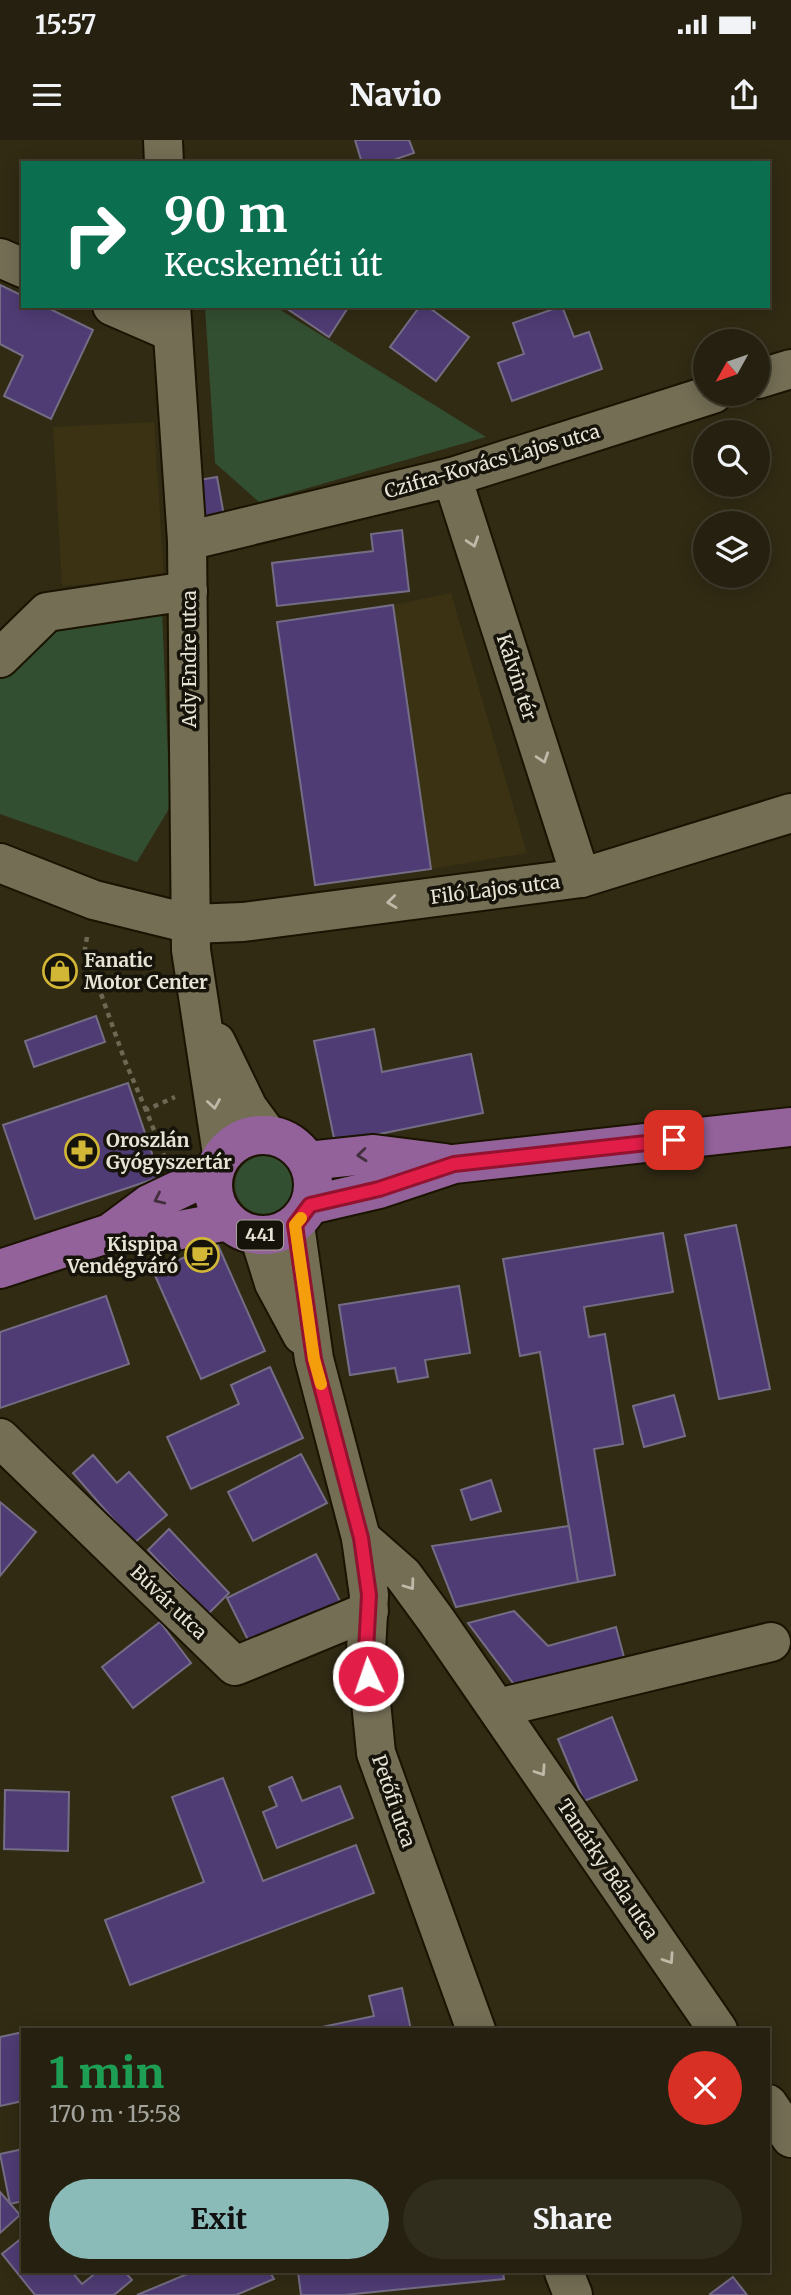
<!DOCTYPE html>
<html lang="en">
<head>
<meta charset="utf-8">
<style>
	:root { --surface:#25200f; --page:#312d1d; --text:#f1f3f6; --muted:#a3a39e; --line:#423e2f; --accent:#8bbbb9 }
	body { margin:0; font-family:Merriweather,serif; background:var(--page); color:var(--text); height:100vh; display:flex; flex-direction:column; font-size:26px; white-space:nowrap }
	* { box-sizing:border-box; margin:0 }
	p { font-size:23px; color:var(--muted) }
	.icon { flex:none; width:38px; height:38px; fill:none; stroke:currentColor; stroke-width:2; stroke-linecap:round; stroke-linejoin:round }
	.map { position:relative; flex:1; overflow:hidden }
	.drawer { position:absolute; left:21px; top:1888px; width:749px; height:245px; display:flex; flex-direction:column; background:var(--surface); border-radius:0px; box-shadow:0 4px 18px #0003,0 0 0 2px var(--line) }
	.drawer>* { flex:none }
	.top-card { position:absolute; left:21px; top:21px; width:749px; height:147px; border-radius:0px; box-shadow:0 4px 18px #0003,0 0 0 2px var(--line); background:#0b6e4f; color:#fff; overflow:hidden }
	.needle { width:46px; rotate:230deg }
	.buttons { position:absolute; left:693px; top:189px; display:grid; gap:14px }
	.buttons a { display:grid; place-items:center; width:77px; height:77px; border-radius:50%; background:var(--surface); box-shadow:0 4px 18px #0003,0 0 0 2px var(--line); font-size:35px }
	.pin { position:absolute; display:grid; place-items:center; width:60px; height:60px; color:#fff; margin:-30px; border-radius:14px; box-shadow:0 4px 10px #0006 }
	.me { position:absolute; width:77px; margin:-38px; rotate:357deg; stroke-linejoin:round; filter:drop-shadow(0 0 5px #0008) }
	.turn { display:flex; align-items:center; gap:24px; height:147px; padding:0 28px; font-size:32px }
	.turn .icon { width:91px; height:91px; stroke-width:2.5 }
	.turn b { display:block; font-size:49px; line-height:60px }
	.round { display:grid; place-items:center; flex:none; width:74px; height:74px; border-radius:37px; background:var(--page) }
	.head { display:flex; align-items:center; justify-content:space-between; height:119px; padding:0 28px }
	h1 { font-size:42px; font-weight:800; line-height:52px; color:#1e9e55 }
	.cta { display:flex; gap:14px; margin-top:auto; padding:14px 28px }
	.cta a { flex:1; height:80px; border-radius:42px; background:var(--accent); color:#111; font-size:28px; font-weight:800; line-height:80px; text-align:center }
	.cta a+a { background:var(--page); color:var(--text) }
	.status { display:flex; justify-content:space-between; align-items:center; height:49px; padding:0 35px; background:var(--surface); direction:ltr }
	.status svg { height:19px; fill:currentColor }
	header { display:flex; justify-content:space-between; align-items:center; height:91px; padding:0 28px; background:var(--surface); font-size:32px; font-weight:800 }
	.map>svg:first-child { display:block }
</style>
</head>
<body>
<div class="status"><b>15:57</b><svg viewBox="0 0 49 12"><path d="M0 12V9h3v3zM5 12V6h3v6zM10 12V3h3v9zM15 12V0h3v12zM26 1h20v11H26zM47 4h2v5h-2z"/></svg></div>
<header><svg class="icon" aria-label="menu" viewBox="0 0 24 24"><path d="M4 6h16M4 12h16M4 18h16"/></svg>Navio<svg class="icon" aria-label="share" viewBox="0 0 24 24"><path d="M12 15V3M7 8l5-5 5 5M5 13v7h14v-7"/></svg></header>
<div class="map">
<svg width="791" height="2155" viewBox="0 0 791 2155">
	<rect width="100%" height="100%" fill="#312b14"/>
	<!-- built -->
	<g fill="#3a3213">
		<polygon points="154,282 164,440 62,446 53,287"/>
		<polygon points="451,453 527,713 431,729 393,465"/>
	</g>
	<!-- green -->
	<g fill="#334f32">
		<polygon points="205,166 274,166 486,297 259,362 215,323"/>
		<polygon points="162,469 170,667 137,722 0,674 0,526 38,490"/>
		<circle cx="264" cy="1045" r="29"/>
	</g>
	<!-- building -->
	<g fill="#4f3c74" stroke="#746d85" stroke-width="2">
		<polygon points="355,0 409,0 414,13 396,19 398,23 362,23"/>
		<polygon points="0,145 23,156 23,166 44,166 93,190 51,279 4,256 23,216 0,204"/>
		<polygon points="283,166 349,166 329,197"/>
		<polygon points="420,166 427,166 469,197 436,241 390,207"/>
		<polygon points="562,166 574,197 589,192 602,229 512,261 498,223 524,214 513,183"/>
		<polygon points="217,337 225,381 200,386 193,341"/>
		<polygon points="402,390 409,451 277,466 272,423 373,411 371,394"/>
		<polygon points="393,465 431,729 315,745 277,482"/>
		<polygon points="96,876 105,902 34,927 25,901"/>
		<polygon points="374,889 382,932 471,914 483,973 335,1003 314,901"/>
		<polygon points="128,943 160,1037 35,1079 3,985"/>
		<polygon points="736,1085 770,1249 719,1259 685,1095"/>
		<polygon points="663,1093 673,1152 584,1167 589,1197 605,1194 623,1304 594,1309 615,1435 578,1442 540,1212 520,1216 503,1119"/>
		<polygon points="217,1103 265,1211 201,1239 153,1131"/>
		<polygon points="459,1146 470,1213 425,1220 428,1237 398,1242 395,1228 350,1235 339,1165"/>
		<polygon points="106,1156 129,1224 0,1268 0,1192"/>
		<polygon points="270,1227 303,1298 191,1349 167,1297 239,1264 231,1245"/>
		<polygon points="674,1255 685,1296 644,1307 633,1266"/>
		<polygon points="301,1314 327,1363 253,1401 228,1352"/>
		<polygon points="93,1315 117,1343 129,1332 167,1375 134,1403 73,1333"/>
		<polygon points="491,1340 501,1371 471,1380 461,1350"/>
		<polygon points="0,1362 36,1392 0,1436"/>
		<polygon points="569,1386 578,1442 456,1467 432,1406"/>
		<polygon points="169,1389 229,1453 208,1474 148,1410"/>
		<polygon points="316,1414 342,1465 253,1510 227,1458"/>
		<polygon points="514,1471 548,1506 616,1487 625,1521 519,1551 468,1483"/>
		<polygon points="160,1482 191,1523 133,1568 102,1527"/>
		<polygon points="612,1577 637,1640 584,1661 558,1599"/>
		<polygon points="292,1637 302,1661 340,1646 353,1678 277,1708 263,1672 277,1666 269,1647"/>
		<polygon points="223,1638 263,1741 356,1705 374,1753 130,1845 105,1780 204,1742 172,1657"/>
		<polygon points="5,1650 69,1652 68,1711 4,1709"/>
		<polygon points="402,1848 411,1890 308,1890 374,1876 369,1856"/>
		<polygon points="23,1892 23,1961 0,1966 0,1897"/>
		<polygon points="23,2009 23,2061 10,2064 0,2014"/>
		<polygon points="0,2052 20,2075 0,2093"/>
		<polygon points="23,2097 23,2132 72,2132 82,2144 97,2132 125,2132 132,2140 114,2155 35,2155 2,2114"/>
		<polygon points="192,2132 270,2132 274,2139 236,2155 137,2155"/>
		<polygon points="298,2132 503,2132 504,2139 344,2155 301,2155"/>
		<polygon points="733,2137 747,2155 711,2155 710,2154"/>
	</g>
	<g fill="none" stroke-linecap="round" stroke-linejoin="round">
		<!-- minor casing -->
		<g stroke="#191300" stroke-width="42">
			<g id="minor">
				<polyline points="0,118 23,128"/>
				<polyline points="112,166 172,192"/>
				<polyline points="758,239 791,229"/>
				<polyline points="452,337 581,738"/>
				<polyline points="187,401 452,337 713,254"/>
				<polyline points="0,518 47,472 188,451"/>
				<polyline points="0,723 94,760 191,784 243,782 581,738 791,673"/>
				<polyline points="0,1298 235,1526 369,1471"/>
				<polyline points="361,1398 403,1435 436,1480 718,1890"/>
				<polyline points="498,1568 771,1502"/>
				<polyline points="768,1964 791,1998"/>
			</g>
		</g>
		<!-- tertiary casing -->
		<g stroke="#191300" stroke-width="42">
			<g id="tertiary">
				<polyline points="295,1085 314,1219 361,1398 369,1455 366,1511 376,1613 476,1890"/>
				<polyline points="259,1095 274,1143 302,1195"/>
				<polyline points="564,2132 573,2155"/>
			</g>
		</g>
		<!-- secondary casing -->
		<g stroke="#191300" stroke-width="42">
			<g id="secondary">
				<polyline points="163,0 164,23"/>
				<polyline points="171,166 187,401 191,810 222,1014"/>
				<polyline points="216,902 248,968 267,994"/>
			</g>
		</g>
		<!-- primary casing -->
		<g stroke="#191300" stroke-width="42">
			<g id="primary">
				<circle cx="263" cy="1045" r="50"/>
				<polyline points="308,1021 374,1014 445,1023"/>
				<polyline points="310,1065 379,1049 454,1024 791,987"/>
				<polyline points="110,1093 159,1094 228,1081"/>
				<polyline points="0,1129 110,1093 149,1064 214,1033"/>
			</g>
		</g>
		<!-- path -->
		<g stroke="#6d6753" stroke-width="4.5" stroke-dasharray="5 5" stroke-linecap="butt">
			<polyline points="87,797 85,809 125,921 146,970"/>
			<polyline points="165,1018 146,970 175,957"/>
		</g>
		<!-- minor -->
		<use href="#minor" stroke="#746e55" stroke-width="38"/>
		<!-- tertiary -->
		<use href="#tertiary" stroke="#746e55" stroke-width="38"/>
		<!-- secondary -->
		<use href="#secondary" stroke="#746e55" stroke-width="38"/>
		<!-- primary -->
		<use href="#primary" stroke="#93629a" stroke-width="38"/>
	</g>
	<!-- one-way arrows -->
	<defs><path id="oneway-chevron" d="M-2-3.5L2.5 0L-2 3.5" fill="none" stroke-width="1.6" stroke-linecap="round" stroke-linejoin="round" transform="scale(1.75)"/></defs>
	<g stroke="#bfbaa8">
		<use href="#oneway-chevron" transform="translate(473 402) rotate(72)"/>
		<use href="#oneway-chevron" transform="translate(543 618) rotate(72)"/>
		<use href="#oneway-chevron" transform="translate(392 762) rotate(173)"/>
		<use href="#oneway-chevron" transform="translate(214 964) rotate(81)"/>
		<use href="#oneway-chevron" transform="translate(410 1445) rotate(54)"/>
		<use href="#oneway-chevron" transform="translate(541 1631) rotate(56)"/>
		<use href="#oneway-chevron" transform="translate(669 1819) rotate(56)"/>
	</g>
	<g stroke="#422f3c">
		<use href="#oneway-chevron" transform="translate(362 1015) rotate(175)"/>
		<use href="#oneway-chevron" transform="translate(159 1059) rotate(155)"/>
	</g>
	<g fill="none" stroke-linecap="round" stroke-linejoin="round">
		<!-- route casing -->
		<g stroke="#92132f" stroke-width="18">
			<polyline id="route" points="368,1536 366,1511 369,1455 361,1398 314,1219 295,1085 310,1065 379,1049 454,1024 674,1000"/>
		</g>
		<!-- route -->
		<use href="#route" stroke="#e11d48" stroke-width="12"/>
		<!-- slow -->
		<polyline stroke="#f59e0b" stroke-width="12" points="301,1078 295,1085 314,1219 321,1244"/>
	</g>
	<!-- icons -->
	<defs>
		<g id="shop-ring" transform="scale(1.75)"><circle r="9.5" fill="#16130a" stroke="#d2b736" stroke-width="1.5"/><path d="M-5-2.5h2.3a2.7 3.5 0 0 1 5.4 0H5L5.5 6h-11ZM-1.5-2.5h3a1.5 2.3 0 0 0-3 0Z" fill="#d2b736"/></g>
		<g id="pharmacy-ring" transform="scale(1.75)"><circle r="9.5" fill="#16130a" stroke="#d2b736" stroke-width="1.5"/><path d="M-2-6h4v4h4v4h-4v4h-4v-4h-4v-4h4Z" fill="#d2b736"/></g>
		<g id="cafe-ring" transform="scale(1.75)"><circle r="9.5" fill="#16130a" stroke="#d2b736" stroke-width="1.5"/><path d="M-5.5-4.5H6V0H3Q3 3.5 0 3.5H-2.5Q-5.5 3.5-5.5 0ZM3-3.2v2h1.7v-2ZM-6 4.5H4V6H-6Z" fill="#d2b736"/></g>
	</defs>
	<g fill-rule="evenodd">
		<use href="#shop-ring" x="60" y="831"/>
		<use href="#pharmacy-ring" x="82" y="1011"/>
		<use href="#cafe-ring" x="202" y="1115"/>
	</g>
	<g text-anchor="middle" stroke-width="7" stroke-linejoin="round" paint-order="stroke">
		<!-- shield labels -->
		<rect fill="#16130a" stroke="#a8a598" stroke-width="2" x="237" y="1080.5" width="46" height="29" rx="5"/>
		<g font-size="18" font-weight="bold" fill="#e7e3d5">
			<text x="260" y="1101">441</text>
		</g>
		<!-- street labels -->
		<g font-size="19" fill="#e7e3d5" stroke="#16130a">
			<text transform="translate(492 321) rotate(-16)" y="7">Czifra-Kovács Lajos utca</text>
			<text transform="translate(189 519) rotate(-90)" y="7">Ady Endre utca</text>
			<text transform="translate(517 537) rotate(72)" y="7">Kálvin tér</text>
			<text transform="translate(495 749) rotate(-7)" y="7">Filó Lajos utca</text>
			<text transform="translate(169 1462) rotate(44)" y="7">Búvár utca</text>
			<text transform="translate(394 1661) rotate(71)" y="7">Petőfi utca</text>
			<text transform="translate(608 1729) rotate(56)" y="7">Tanárky Béla utca</text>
		</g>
		<!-- poi labels -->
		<g font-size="19" font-weight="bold" fill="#e7e3d5" stroke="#16130a" text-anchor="start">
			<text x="84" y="827">Fanatic<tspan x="84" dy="22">Motor Center</tspan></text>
			<text x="106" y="1007">Oroszlán<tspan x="106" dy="22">Gyógyszertár</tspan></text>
			<text x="178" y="1111" text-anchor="end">Kispipa<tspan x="178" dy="22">Vendégváró</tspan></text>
		</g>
	</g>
</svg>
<div class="buttons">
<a><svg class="needle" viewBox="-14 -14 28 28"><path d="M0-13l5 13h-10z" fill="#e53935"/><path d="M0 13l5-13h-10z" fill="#a3a39e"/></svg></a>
<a><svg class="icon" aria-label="search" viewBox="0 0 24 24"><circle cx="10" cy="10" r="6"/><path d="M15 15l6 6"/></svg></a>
<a><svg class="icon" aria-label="layers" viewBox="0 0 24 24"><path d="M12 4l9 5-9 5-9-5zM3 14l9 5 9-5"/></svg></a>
</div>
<div class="pin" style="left:674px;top:1000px;background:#d93025"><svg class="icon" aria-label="arrive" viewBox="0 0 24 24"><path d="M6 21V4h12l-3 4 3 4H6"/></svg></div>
<svg class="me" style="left:368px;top:1536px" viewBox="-20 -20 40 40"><circle r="17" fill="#e11d48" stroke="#fff" stroke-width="3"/><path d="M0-11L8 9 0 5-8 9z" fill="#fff"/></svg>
<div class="top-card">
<div class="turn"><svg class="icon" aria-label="right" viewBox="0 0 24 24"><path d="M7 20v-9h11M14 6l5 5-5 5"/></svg><div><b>90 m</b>Kecskeméti út</div></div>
</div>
<section class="drawer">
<div class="head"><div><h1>1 min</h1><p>170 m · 15:58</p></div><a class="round" style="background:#d93025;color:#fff"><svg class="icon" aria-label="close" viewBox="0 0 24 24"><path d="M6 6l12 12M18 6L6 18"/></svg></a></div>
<div class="cta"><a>Exit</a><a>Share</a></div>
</section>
</div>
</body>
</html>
